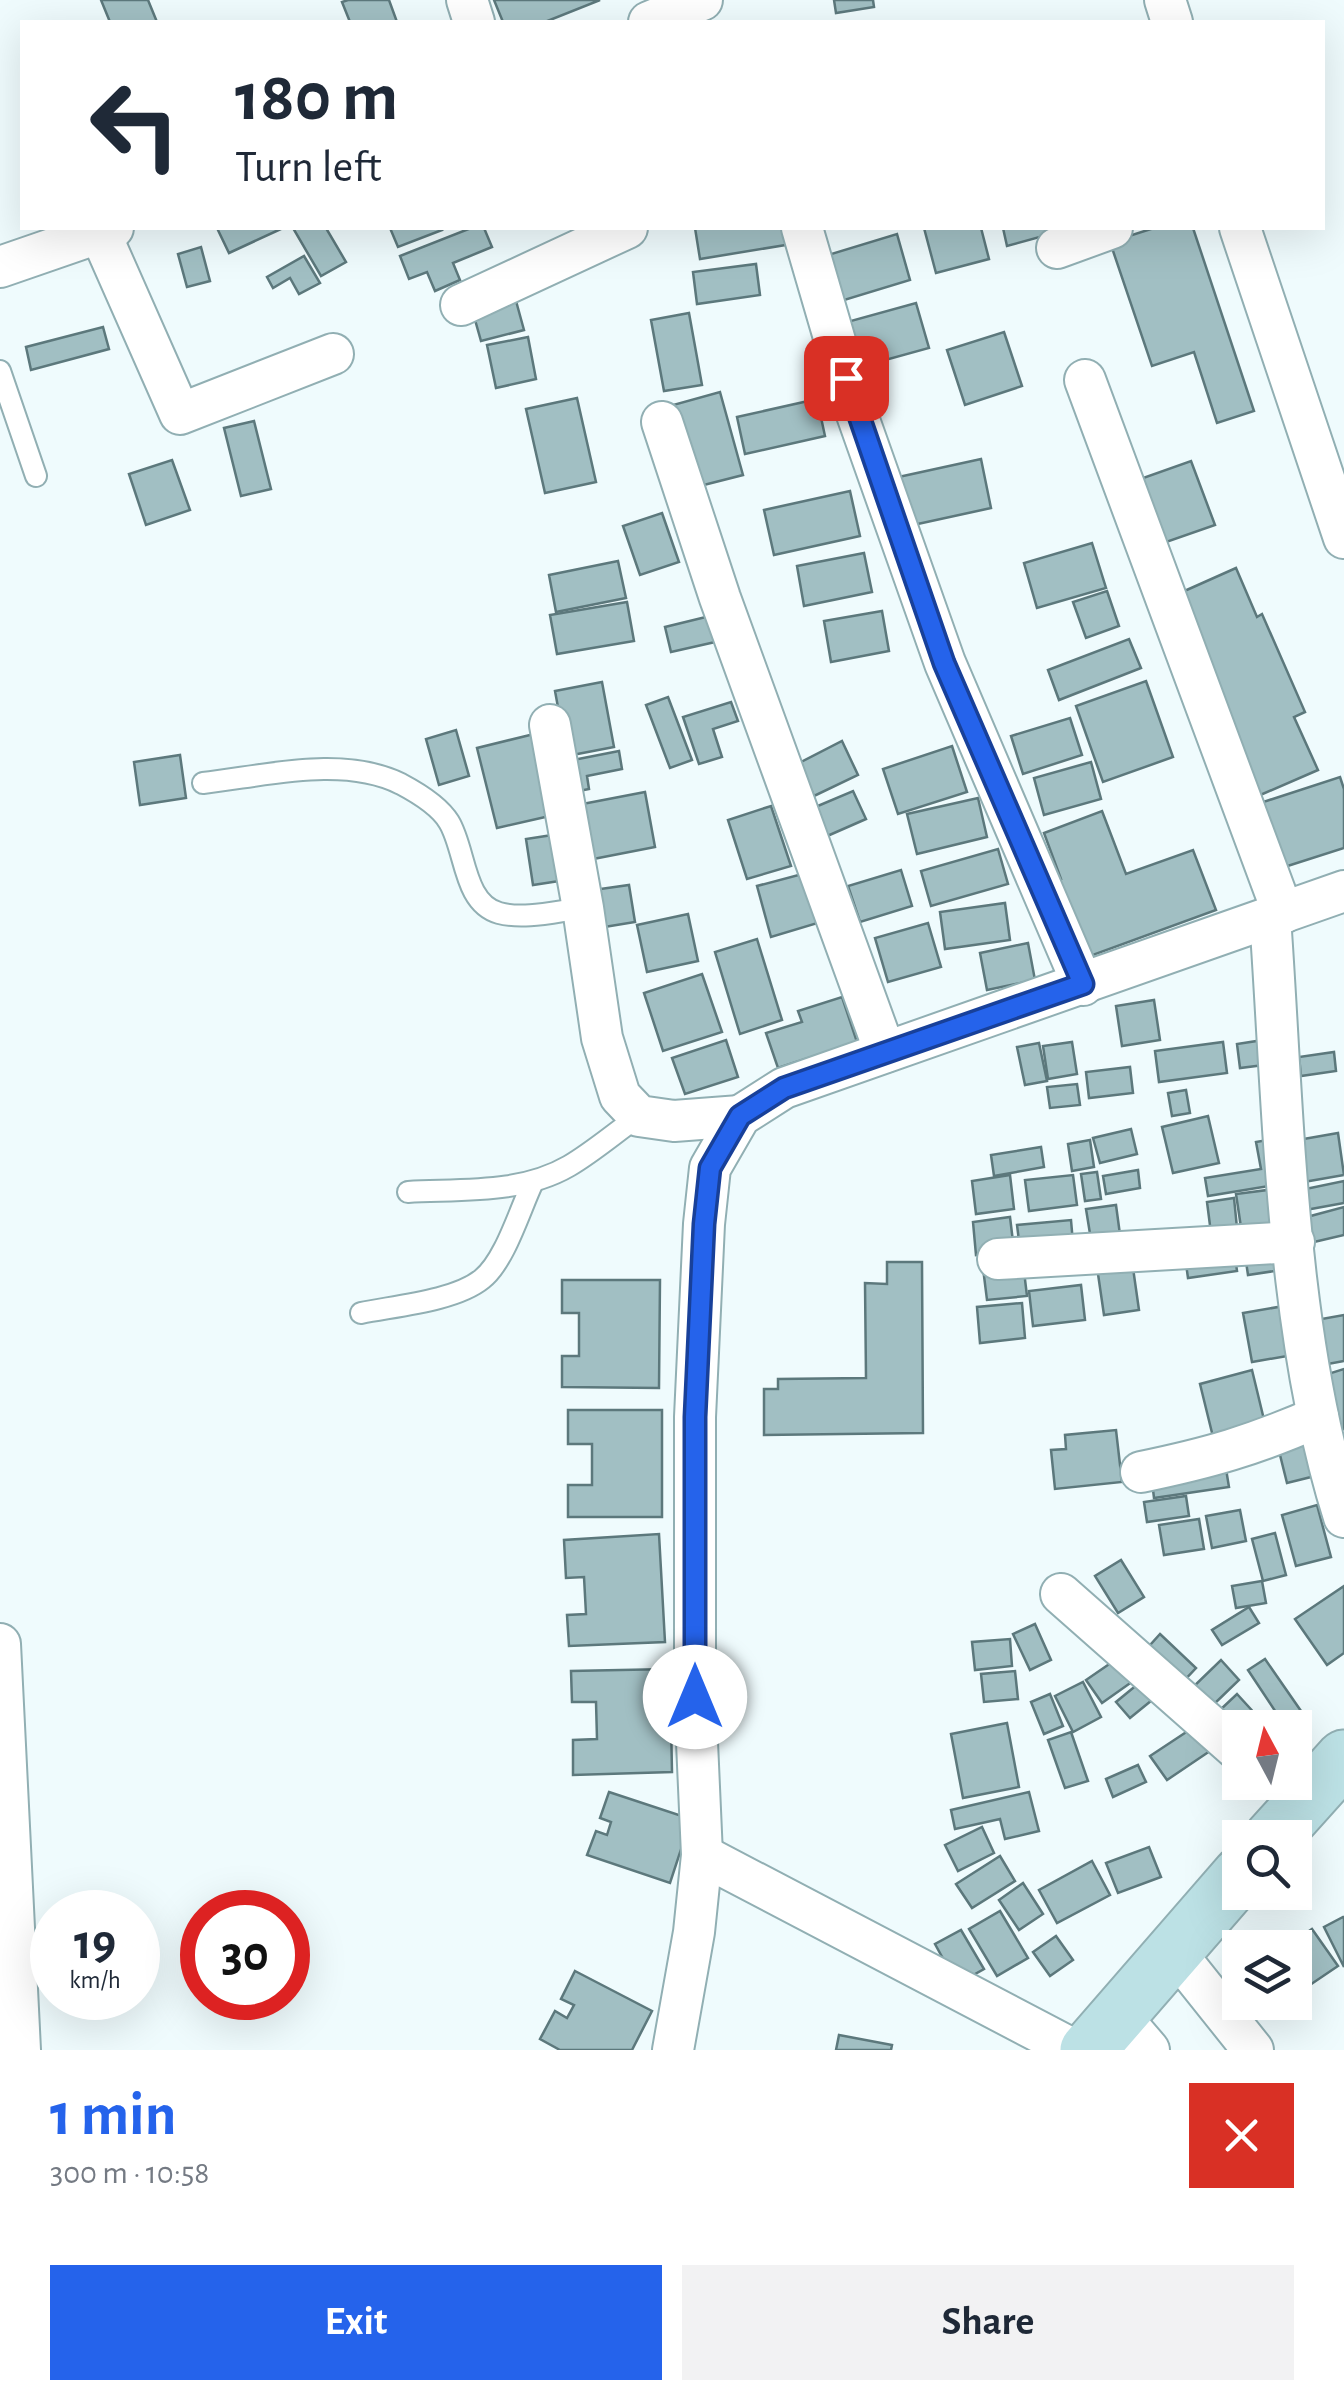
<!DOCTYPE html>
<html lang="en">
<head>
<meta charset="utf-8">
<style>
	:root { --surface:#fff; --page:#f2f2f3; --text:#1f2937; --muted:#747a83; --accent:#2563eb }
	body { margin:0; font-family:"Alegreya Sans",sans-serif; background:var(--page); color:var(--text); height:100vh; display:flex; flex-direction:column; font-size:38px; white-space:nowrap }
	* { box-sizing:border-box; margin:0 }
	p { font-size:32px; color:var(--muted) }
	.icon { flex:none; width:55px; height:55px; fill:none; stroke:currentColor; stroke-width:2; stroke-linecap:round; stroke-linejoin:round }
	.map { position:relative; height:2050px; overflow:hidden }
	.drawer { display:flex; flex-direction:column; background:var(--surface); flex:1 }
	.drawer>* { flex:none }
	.guide { position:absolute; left:20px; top:20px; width:1305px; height:210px; border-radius:0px; box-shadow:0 10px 40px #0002; background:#fff; color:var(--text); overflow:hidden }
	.needle { width:65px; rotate:353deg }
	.buttons { position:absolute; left:1222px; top:1710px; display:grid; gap:20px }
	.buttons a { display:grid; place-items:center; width:90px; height:90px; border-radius:0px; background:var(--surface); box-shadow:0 10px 40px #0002; font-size:50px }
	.speed { position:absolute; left:30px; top:1890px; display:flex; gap:20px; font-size:50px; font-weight:700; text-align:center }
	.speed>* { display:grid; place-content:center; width:130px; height:130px; border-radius:50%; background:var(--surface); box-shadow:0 10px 40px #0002; line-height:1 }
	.speed small { font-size:25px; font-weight:400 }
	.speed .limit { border:15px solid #d22; background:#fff; color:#111 }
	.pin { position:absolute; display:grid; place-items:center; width:85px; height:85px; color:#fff; margin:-42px; border-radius:20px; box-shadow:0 5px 15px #0006 }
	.me { position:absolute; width:110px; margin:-55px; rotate:0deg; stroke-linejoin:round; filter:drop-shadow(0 0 8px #0008) }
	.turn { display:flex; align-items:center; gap:35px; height:210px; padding:0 50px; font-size:45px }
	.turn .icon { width:130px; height:130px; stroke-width:2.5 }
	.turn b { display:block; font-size:70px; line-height:85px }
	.round { display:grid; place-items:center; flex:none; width:105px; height:105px; border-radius:0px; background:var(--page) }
	.summary { display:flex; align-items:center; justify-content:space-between; height:170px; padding:0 50px }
	h1 { font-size:60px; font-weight:700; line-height:75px; color:var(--accent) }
	.primary-button { display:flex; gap:20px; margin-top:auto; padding:20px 50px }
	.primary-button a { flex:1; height:115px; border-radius:0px; background:var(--accent); color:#fff; font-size:40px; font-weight:700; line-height:115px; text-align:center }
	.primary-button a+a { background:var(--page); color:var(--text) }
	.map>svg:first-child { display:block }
</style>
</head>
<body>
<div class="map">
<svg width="1344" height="2050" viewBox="0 0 1344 2050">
	<rect width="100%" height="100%" fill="#effbfd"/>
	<!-- building -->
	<g fill="#a1bfc3" stroke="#5c787c" stroke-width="2.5">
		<polygon points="101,0 148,0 157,22 110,22"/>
		<polygon points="348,0 389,0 397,22 350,22 342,2"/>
		<polygon points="494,0 600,0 545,22 503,22"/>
		<polygon points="834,0 873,0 874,7 836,13"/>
		<polygon points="217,228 283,228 229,253"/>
		<polygon points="293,228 326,228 346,262 321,276"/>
		<polygon points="390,228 441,228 442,230 398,247"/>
		<polygon points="471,228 484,228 492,247 453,263 460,280 435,291 427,272 409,279 400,256"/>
		<polygon points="695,228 790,228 792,244 700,259"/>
		<polygon points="924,228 981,228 989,259 936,273"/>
		<polygon points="1003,228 1056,228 1058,232 1007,246"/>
		<polygon points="1154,228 1193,228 1254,411 1217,423 1194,352 1152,366 1110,242"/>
		<polygon points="897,234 910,280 841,301 828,255"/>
		<polygon points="201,247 210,281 187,287 178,254"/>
		<polygon points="304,256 320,283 299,294 290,278 273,288 267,277"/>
		<polygon points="756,264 760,295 697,304 693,272"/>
		<polygon points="513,290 524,330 481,341 470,302"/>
		<polygon points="916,303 929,348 860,367 847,322"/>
		<polygon points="689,313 702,385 664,391 651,320"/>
		<polygon points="103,327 109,349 31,370 26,347"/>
		<polygon points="1004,332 1022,386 965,405 947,350"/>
		<polygon points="528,337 536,379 496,388 487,345"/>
		<polygon points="720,392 743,475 696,487 673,405"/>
		<polygon points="577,398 596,482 545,493 526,409"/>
		<polygon points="817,399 825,436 745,454 737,417"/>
		<polygon points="254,421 271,489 241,496 224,428"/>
		<polygon points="981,459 991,508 904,527 894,478"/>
		<polygon points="172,460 190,510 146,525 129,474"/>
		<polygon points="1191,461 1215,525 1152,547 1129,483"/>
		<polygon points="850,491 860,536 774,555 764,510"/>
		<polygon points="662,513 679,562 640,575 623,526"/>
		<polygon points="1092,543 1106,588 1037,608 1024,563"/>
		<polygon points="864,553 872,592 804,606 797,566"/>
		<polygon points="618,561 626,598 556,612 549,575"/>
		<polygon points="1236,568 1257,617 1262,614 1305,712 1294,717 1318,770 1258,796 1171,597"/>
		<polygon points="1107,591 1119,626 1086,638 1073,602"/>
		<polygon points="627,602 634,641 557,654 550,615"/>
		<polygon points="882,611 889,651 831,662 824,621"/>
		<polygon points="718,614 724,640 671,652 665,627"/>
		<polygon points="1129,639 1141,668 1059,700 1048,670"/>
		<polygon points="1146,681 1173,757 1103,782 1076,706"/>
		<polygon points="602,682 614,747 567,756 555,691"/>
		<polygon points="668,697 692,760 670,768 646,705"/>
		<polygon points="731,702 738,721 713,729 722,757 699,764 683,717"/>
		<polygon points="1070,718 1082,755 1023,774 1011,736"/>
		<polygon points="456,730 469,776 439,785 426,739"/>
		<polygon points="534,734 554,815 497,828 477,748"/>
		<polygon points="842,741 858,775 814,796 799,763"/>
		<polygon points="952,746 967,792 898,814 883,769"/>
		<polygon points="619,751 622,769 587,776 589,789 569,793 563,762"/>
		<polygon points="180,755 186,798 140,805 134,762"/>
		<polygon points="1091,762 1101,799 1044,815 1034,778"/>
		<polygon points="1340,777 1344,789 1344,848 1269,872 1248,807"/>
		<polygon points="853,791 866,819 825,837 813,808"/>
		<polygon points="645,792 655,847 583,861 572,806"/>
		<polygon points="978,798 987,837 917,854 907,814"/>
		<polygon points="771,806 791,866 747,879 728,820"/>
		<polygon points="1102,811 1126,874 1193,850 1216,910 1082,959 1053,882 1061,879 1044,833"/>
		<polygon points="559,834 566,880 533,885 526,839"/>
		<polygon points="998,849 1008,884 931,906 921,871"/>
		<polygon points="901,870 912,906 860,922 848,886"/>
		<polygon points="806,873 821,922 771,937 757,886"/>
		<polygon points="629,885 635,922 592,929 586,891"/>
		<polygon points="1005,903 1010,940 945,949 940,912"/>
		<polygon points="688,914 698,961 647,972 637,925"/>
		<polygon points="928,923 941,967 888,982 875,938"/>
		<polygon points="757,939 782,1020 740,1034 715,952"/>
		<polygon points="1028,943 1035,980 987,990 980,953"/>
		<polygon points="702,974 722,1032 663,1051 644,993"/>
		<polygon points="842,997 857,1042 778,1068 766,1033 802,1022 798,1011"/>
		<polygon points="1154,1000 1160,1040 1122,1046 1116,1006"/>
		<polygon points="1276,1038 1279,1063 1240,1068 1237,1044"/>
		<polygon points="726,1040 738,1077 685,1094 672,1058"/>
		<polygon points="1072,1042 1077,1074 1048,1079 1043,1046"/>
		<polygon points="1223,1042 1227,1073 1159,1082 1155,1051"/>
		<polygon points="1039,1043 1047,1081 1025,1085 1017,1047"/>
		<polygon points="1334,1052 1336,1071 1301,1076 1299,1057"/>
		<polygon points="1130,1067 1133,1093 1089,1098 1086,1072"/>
		<polygon points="1077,1084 1080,1105 1050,1108 1047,1087"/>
		<polygon points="1186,1090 1190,1113 1172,1116 1168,1093"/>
		<polygon points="1208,1116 1219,1163 1173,1173 1162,1127"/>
		<polygon points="1131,1129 1137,1154 1100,1163 1093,1138"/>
		<polygon points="1338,1133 1344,1175 1298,1183 1292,1141"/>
		<polygon points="1273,1139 1281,1184 1208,1196 1205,1178 1261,1169 1256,1142"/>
		<polygon points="1090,1140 1094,1167 1072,1171 1068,1144"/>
		<polygon points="1041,1147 1044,1167 994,1176 991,1155"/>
		<polygon points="1138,1170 1140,1188 1106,1194 1103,1176"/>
		<polygon points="1097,1172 1101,1199 1085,1201 1081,1174"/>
		<polygon points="1010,1175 1014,1209 976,1214 972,1181"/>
		<polygon points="1073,1175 1077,1205 1029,1211 1025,1180"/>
		<polygon points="1344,1181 1344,1203 1300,1211 1296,1191"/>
		<polygon points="1275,1189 1281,1228 1242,1234 1236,1194"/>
		<polygon points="1234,1198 1238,1238 1212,1241 1207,1202"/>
		<polygon points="1116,1205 1121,1242 1092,1246 1086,1209"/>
		<polygon points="1344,1207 1344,1235 1314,1242 1307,1217"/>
		<polygon points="1010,1217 1014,1250 976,1255 973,1222"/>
		<polygon points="1071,1220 1073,1243 1020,1249 1017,1225"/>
		<polygon points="1234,1249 1237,1271 1188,1278 1185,1257"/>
		<polygon points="1278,1250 1281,1270 1248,1275 1245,1255"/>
		<polygon points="887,1262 922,1262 923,1433 764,1435 764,1389 778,1389 778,1379 866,1378 865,1283 887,1284"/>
		<polygon points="1023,1263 1027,1296 987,1300 983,1268"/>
		<polygon points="1133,1268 1139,1310 1104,1315 1098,1274"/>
		<polygon points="562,1280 660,1280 659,1388 562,1387 562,1356 579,1356 579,1313 562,1313"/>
		<polygon points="1081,1285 1085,1320 1033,1326 1029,1291"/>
		<polygon points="1022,1303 1025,1338 980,1343 977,1307"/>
		<polygon points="1284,1306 1293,1355 1252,1362 1243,1313"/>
		<polygon points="1344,1315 1344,1361 1317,1366 1316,1320"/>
		<polygon points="1344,1369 1344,1429 1330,1433 1315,1378"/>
		<polygon points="1252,1370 1267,1432 1215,1445 1200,1384"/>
		<polygon points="568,1410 662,1410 662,1517 568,1517 568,1485 592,1485 592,1444 568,1444"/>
		<polygon points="1116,1430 1122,1482 1055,1489 1051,1450 1066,1449 1065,1435"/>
		<polygon points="1304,1436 1315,1476 1287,1483 1277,1443"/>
		<polygon points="1225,1463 1229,1487 1154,1498 1151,1473"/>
		<polygon points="1186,1496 1189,1516 1147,1522 1144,1502"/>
		<polygon points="1317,1505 1331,1557 1296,1566 1282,1515"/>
		<polygon points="1240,1510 1246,1541 1212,1548 1206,1516"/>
		<polygon points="1199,1519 1204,1549 1164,1555 1159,1525"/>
		<polygon points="1275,1533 1286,1575 1263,1581 1252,1539"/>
		<polygon points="659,1534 665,1642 569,1646 567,1615 586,1614 584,1577 566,1578 564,1540"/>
		<polygon points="1121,1560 1144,1597 1118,1613 1095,1576"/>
		<polygon points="1262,1581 1266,1603 1236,1608 1232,1586"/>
		<polygon points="1344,1586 1344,1653 1327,1665 1295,1619"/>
		<polygon points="1249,1607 1259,1623 1222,1645 1212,1630"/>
		<polygon points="1035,1624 1051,1660 1030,1670 1013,1634"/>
		<polygon points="1160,1634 1196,1668 1179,1686 1143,1653"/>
		<polygon points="1010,1639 1012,1666 975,1670 972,1642"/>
		<polygon points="1121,1656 1136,1679 1102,1703 1086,1680"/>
		<polygon points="1265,1659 1301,1711 1283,1723 1248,1670"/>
		<polygon points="1221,1660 1239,1680 1210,1708 1191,1689"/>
		<polygon points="670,1669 672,1772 573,1775 573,1740 597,1739 596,1702 572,1702 571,1671"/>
		<polygon points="1015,1671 1018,1699 984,1702 981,1674"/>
		<polygon points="1144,1679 1157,1696 1130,1718 1116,1702"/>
		<polygon points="1083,1682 1101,1717 1073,1732 1055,1696"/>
		<polygon points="1050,1694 1063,1726 1044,1734 1031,1702"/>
		<polygon points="1237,1694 1268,1728 1240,1728 1220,1710"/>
		<polygon points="1007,1723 1019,1787 963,1798 951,1734"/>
		<polygon points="1197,1725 1213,1749 1167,1780 1150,1756"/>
		<polygon points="1071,1732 1088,1781 1065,1788 1048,1740"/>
		<polygon points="1138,1765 1146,1782 1113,1797 1106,1779"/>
		<polygon points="609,1792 691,1819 670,1883 587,1855 596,1831 607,1835 611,1822 600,1818"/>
		<polygon points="1029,1792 1039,1831 1005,1839 1000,1819 955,1829 951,1810"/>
		<polygon points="982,1827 994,1853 958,1871 945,1845"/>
		<polygon points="1149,1847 1161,1877 1118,1893 1106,1863"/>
		<polygon points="1000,1856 1015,1881 972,1908 956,1884"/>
		<polygon points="1092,1861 1110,1895 1057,1923 1039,1890"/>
		<polygon points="1023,1883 1043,1914 1019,1930 999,1900"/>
		<polygon points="1000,1911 1028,1958 997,1976 969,1929"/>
		<polygon points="1343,1917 1344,1918 1344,1967 1324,1927"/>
		<polygon points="1312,1929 1338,1966 1298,1993 1295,1988 1295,1948 1284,1948"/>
		<polygon points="961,1930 984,1969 957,1984 935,1944"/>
		<polygon points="1056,1936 1073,1960 1050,1976 1033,1952"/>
		<polygon points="575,1971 652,2011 632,2050 560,2050 540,2039 555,2011 567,2018 574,2005 561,1999"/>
		<polygon points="839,2035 892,2045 891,2050 836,2050"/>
	</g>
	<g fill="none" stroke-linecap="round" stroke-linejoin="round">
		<!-- lane casing -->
		<g stroke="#91afb3" stroke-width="24">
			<g id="lane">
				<polyline points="0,371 36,476"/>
				<path d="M203,783C265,776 343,755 401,784C418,793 440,807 449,822C466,850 463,903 499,913C525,920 557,911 583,908"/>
				<path d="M408,1192C461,1189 521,1194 569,1166C593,1152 616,1132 639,1116"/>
				<path d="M361,1313C395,1306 455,1301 482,1279C505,1261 520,1209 533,1182"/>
			</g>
		</g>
		<!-- street casing -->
		<g stroke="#91afb3" stroke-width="44">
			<g id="street">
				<polyline points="467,0 474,22"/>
				<polyline points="1165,0 1172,22"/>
				<polyline points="649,22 702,0"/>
				<polyline points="802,228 854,406 945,663 1083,985"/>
				<polyline points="1240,228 1344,538"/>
				<polyline points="100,233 180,414 333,354"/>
				<polyline points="1057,248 1112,228"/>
				<polyline points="0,267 113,228"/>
				<polyline points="461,305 627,228"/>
				<polyline points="1085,380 1283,913"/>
				<polyline points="662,422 720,598 885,1052"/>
				<polyline points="550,725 583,908 602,1038 620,1096 639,1116 674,1121 740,1116"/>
				<path d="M1270,917C1284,1112 1285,1331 1344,1517"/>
				<polyline points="998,1259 1294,1242"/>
				<path d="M1141,1472C1209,1458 1254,1445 1318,1417"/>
				<polyline points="1061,1594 1240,1752"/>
				<polyline points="0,1644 20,2050"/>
				<polyline points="702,1855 1074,2050"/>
				<polyline points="1174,1951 1253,2050"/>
				<polyline points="1119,2015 1149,2050"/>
				<polyline points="673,2050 694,1932 702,1855 695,1697 695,1417 704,1224 710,1168 740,1116 784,1088 1344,891"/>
			</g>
		</g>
		<!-- secondary casing -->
		<g stroke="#91afb3" stroke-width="59">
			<g id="secondary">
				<polyline points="1272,1838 1344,1758"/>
				<polyline points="1088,2050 1240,1875"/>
			</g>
		</g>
		<!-- lane -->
		<use href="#lane" stroke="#fff" stroke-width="20"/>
		<!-- street -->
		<use href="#street" stroke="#fff" stroke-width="40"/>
		<!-- secondary -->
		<use href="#secondary" stroke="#bce1e5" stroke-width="55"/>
	</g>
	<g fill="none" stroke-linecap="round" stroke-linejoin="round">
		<!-- route casing -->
		<g stroke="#184099" stroke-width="25">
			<polyline id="route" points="695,1697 695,1417 704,1224 710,1168 740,1116 784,1088 1083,984 944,663 846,378"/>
		</g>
		<!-- route -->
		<use href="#route" stroke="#2563eb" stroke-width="18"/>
	</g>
</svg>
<div class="buttons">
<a><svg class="needle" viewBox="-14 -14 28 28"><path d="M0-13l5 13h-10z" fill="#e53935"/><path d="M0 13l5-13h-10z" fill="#747a83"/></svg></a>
<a><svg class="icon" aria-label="search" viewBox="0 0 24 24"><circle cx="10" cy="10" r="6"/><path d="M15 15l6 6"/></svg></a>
<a><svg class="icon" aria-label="layers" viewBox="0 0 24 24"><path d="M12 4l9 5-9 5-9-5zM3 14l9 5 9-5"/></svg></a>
</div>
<div class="speed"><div>19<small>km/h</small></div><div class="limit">30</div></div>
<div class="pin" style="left:846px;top:378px;background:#d93025"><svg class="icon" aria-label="arrive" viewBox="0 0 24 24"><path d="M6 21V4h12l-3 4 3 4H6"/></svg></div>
<svg class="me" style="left:695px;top:1697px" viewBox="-20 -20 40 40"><circle r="19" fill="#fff"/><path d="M0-13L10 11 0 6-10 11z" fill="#2563eb"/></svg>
<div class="guide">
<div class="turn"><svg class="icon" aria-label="left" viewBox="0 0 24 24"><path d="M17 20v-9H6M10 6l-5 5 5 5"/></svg><div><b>180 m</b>Turn left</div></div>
</div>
</div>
<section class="drawer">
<div class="summary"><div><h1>1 min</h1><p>300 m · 10:58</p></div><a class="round" style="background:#d93025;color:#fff"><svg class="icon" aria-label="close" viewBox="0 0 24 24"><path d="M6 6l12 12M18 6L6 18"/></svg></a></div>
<div class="primary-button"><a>Exit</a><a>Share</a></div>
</section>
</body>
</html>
